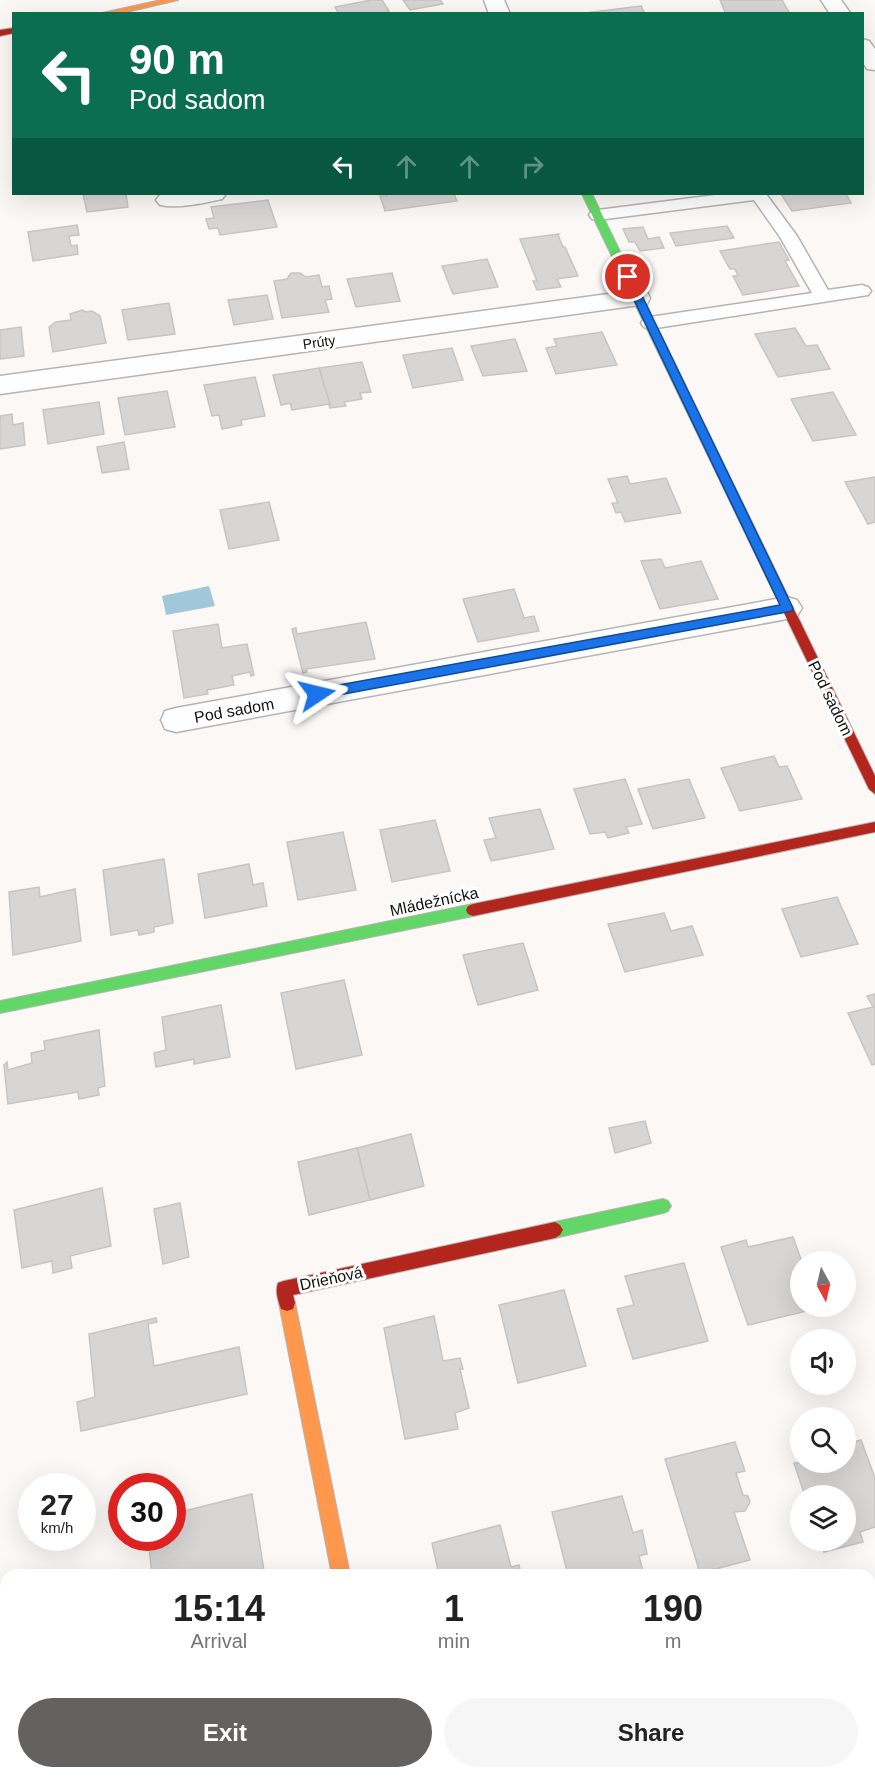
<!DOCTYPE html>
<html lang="en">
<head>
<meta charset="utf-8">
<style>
	:root { --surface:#fff; --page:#f6f6f6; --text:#222; --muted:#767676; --accent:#646261 }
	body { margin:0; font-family:Arial,sans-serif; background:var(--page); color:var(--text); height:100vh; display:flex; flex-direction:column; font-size:22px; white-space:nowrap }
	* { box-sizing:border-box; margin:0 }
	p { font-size:20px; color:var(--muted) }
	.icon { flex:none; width:33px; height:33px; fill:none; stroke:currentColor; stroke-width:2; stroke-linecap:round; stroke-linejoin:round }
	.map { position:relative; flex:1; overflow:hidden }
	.drawer { position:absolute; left:0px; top:1569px; width:876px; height:210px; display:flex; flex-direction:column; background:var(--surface); border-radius:18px 18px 0 0; box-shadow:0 6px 24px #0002 }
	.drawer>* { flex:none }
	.banner { position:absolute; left:12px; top:12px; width:852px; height:183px; border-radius:0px; box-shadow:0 6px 24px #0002; background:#0b6e4f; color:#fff; overflow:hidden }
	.needle { width:39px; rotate:172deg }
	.fabs { position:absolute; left:790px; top:1251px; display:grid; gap:12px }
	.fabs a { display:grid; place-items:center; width:66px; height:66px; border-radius:50%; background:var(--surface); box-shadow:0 6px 24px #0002; font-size:30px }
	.speed { position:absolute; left:18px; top:1473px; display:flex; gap:12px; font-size:30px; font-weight:700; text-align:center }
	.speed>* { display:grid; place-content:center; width:78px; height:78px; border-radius:50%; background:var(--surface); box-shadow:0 6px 24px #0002; line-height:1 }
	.speed small { font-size:15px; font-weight:400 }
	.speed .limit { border:9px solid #d22; background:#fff; color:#111 }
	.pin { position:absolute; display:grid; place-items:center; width:51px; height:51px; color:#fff; margin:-26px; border:3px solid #fff; border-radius:50%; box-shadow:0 2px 6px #0007 }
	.me { position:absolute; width:66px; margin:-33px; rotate:80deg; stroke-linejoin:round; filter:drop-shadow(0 0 4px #0008) }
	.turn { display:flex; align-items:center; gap:21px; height:126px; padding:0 18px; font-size:27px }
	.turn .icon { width:78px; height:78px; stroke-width:2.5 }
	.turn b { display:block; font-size:42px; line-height:51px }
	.lanes { display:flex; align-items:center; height:57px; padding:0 18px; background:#0003; justify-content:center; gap:30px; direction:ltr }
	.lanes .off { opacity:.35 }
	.eta { display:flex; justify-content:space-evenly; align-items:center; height:102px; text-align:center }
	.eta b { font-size:36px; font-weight:700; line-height:42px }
	.button { display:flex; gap:12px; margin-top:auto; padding:12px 18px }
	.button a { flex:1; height:69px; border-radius:36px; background:var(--accent); color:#fff; font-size:24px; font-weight:700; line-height:69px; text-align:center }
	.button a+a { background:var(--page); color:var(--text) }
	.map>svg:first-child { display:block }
</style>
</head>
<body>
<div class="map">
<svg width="875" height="1779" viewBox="0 0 875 1779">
	<rect width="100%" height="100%" fill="#fbf8f6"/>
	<!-- water -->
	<polygon fill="#a1c7db" points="209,586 215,606 166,615 162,596"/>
	<!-- building -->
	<g fill="#d8d6d4" stroke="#c7c5c4" stroke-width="1.5">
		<polygon points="371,0 382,0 389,11 382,14 339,14 335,7"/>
		<polygon points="403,0 440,0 443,4 410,10"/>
		<polygon points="720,0 782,0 790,14 726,14"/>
		<polygon points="641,6 645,14 585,13"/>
		<polygon points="83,194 126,194 128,207 87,212"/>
		<polygon points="386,194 454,194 457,201 385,211 380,196 387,196"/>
		<polygon points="781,194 846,194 851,203 792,211"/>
		<polygon points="268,200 277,227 220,235 218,228 209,229 206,219 214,218 211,207"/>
		<polygon points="77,225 79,235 69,236 71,246 77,245 78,254 33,261 28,232"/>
		<polygon points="727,226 734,238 676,246 670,233"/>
		<polygon points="643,227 648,239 659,237 664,248 640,251 635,242 629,242 623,229"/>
		<polygon points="559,234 558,235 563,247 565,247 578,276 557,279 561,287 537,290 533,281 537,281 520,239"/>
		<polygon points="779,242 789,260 785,261 799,286 743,295 733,276 738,276 735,269 730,269 720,251"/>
		<polygon points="487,259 498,287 453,294 442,266"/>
		<polygon points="291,273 300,273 306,277 319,275 322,287 329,286 332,299 325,300 329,312 282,318 274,281 287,279"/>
		<polygon points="392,273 400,301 356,307 347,279"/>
		<polygon points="267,295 273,319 234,325 228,300"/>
		<polygon points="169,303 175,334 128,340 122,310"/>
		<polygon points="82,310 86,312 92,311 100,316 106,343 53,352 49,327 56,322 71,320 70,314"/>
		<polygon points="21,327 24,356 0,359 0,330"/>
		<polygon points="795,328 806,346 817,345 830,369 778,377 755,334"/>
		<polygon points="602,332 617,365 556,374 546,348 557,346 554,339"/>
		<polygon points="515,339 527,371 483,376 471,346"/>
		<polygon points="452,348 463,380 413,388 403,355"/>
		<polygon points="362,362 371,392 360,393 362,399 344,402 346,406 330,408 319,368"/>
		<polygon points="319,368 330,404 292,410 290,403 281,405 273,375"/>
		<polygon points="255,377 265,416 241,420 242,425 222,429 219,415 212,416 204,385"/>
		<polygon points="167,391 175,427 125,435 118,398"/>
		<polygon points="833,392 856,435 813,441 791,399"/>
		<polygon points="99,402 104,434 48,444 43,410"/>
		<polygon points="12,414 13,425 23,423 25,445 0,449 0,416"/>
		<polygon points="124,442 129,469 102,473 97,447"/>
		<polygon points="627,476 630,484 666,478 681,513 625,522 621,512 616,513 612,503 618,503 608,479"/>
		<polygon points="875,477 875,522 868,524 845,482"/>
		<polygon points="269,502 279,540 229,549 220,510"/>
		<polygon points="661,559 665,568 701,561 718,599 660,609 641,561"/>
		<polygon points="514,589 524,618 534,616 539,631 478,642 463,599"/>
		<polygon points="366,622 375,659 306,669 307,672 303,673 292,629 296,628 297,634"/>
		<polygon points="218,624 222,648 247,644 254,675 251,676 250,672 232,676 234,685 207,690 208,694 184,698 173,631"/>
		<polygon points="774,756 779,767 787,766 802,799 740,811 721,768"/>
		<polygon points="625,779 642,824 626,827 629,833 608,838 605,832 590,834 574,789"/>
		<polygon points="689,779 705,818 653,829 638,789"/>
		<polygon points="540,809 554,849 491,861 484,840 496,838 489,818"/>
		<polygon points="435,820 450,871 392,882 380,830"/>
		<polygon points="343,832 356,890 298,900 287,842"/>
		<polygon points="164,859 173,923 154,927 154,932 139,935 138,930 111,935 103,870"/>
		<polygon points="249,864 253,885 263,883 267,906 205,918 198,874"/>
		<polygon points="39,887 40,897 75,889 81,941 13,955 9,892"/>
		<polygon points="837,897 858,944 801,957 782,909"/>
		<polygon points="664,913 671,931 692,926 703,955 625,972 608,924"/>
		<polygon points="523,943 538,990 478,1005 463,955"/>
		<polygon points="344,980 362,1055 296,1069 281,993"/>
		<polygon points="875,994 875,1064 872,1065 848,1013 873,1007 867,996"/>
		<polygon points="221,1005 230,1057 194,1064 194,1059 156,1067 154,1053 166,1050 162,1017"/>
		<polygon points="99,1030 105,1086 98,1088 99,1095 79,1099 78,1092 8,1104 4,1065 7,1062 8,1070 32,1063 31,1053 45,1050 44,1041"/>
		<polygon points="645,1121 651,1143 615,1153 609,1128"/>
		<polygon points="411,1134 424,1186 370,1200 357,1148"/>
		<polygon points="357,1148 370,1200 309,1215 298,1162"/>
		<polygon points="102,1188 111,1246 70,1256 72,1268 53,1273 52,1261 22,1268 14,1210"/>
		<polygon points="180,1203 189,1257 163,1264 154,1209"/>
		<polygon points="793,1237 802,1262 801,1306 819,1308 748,1325 721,1247 746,1240 748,1247"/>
		<polygon points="684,1263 708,1341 633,1359 617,1309 634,1305 625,1276"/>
		<polygon points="564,1290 586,1366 518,1383 499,1305"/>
		<polygon points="434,1316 443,1361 460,1358 463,1369 460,1369 469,1408 455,1413 458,1429 405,1439 384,1328"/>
		<polygon points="156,1318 157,1322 148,1324 154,1366 239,1347 247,1394 81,1431 77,1402 95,1397 89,1334"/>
		<polygon points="861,1440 875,1478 875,1527 860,1532 863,1542 824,1552 820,1540 846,1540 846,1496 805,1496 794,1463 846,1462 846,1444"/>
		<polygon points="735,1442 745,1471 736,1473 743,1495 748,1496 750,1502 745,1511 734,1512 750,1560 700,1573 665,1459"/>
		<polygon points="252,1494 264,1571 247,1575 152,1575 148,1538 172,1538 172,1514"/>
		<polygon points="622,1496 633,1533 642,1530 647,1554 639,1556 644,1575 568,1575 552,1512"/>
		<polygon points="500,1525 511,1567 519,1565 521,1575 439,1575 432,1543"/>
		<polygon points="618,1773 656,1773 657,1777 671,1773 702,1773 704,1779 619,1779"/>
		<polygon points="760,1773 846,1773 848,1779 762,1779"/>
	</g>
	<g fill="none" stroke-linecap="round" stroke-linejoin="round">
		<!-- lane casing -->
		<g stroke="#b6b4b2" stroke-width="3">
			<polygon id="lane" points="723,194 766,194 797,236 828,290 862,285 868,287 871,291 868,295 650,329 644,327 641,323 644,319 650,317 812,293 780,237 754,200 598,220 592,219 589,215 592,211 598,210"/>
		</g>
		<!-- street casing -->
		<g stroke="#b6b4b2" stroke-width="3">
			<g id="street">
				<polygon points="484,0 504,0 510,14 489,14"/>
				<polygon points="821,0 841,0 851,14 830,14"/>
				<polygon points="862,39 869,41 875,49 875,70 867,69 862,61"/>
				<path d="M166,194H226L222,199C204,203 178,209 160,205L156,200L160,195Z"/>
				<polygon points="638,290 647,292 650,298 647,304 0,394 0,376"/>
				<polygon points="787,597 797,600 802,608 797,616 787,619 176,732 165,729 161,720 165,711 176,708"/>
				<polygon points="357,1773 403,1773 405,1779 359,1779"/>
			</g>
		</g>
		<!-- fast casing -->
		<g stroke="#b6b4b2" stroke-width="2">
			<g id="fast">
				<polygon points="582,194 592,194 763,545 761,548 757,549 751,545"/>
				<polygon points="473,904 478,906 480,910 478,914 473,916 0,1013 0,1001"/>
				<polygon points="663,1199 668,1201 671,1206 668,1211 663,1213 555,1238 550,1235 547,1230 550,1225 555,1222"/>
			</g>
		</g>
		<!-- slow casing -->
		<g stroke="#b6b4b2" stroke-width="2">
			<g id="slow">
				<polygon points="161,0 178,0 118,14 98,14"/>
				<polygon points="287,1295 293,1297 295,1303 350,1575 332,1575 279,1303 281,1297"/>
			</g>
		</g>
		<!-- jam casing -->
		<g stroke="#b6b4b2" stroke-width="2">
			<g id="jam">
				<polygon points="14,28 14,33 0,36 0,30"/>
				<polygon points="757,541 763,545 875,776 875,794 869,789 751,545"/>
				<polygon points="875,822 875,832 473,916 468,914 466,910 468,906 473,904"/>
				<path d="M555,1222L560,1225L563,1230L560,1235L555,1238L293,1295L295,1303L293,1309L287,1311L281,1309C278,1300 275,1292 278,1283L284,1281Z"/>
			</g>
		</g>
		<!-- lane -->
		<use href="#lane" fill="#fefefe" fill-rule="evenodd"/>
		<!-- street -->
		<use href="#street" fill="#fefefe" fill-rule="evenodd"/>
		<!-- fast -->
		<use href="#fast" fill="#63d668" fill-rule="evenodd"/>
		<!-- slow -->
		<use href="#slow" fill="#ff974d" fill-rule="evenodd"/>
		<!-- jam -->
		<use href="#jam" fill="#b3261e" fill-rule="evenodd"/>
	</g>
	<!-- route -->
	<polygon fill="#1a73e8" stroke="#114b97" stroke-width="1.5" points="628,274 633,277 793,608 792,611 317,699 312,698 311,694 317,689 780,605 623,277"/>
	<g text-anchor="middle" stroke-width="6" stroke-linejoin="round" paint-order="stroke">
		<!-- far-street labels -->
		<g font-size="14" fill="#131211" stroke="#fff">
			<text transform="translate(319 342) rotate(-8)" y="5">Prúty</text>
		</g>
		<!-- street labels -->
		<g font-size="16" fill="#131211" stroke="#fff">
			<text transform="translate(831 698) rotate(64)" y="6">Pod sadom</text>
			<text transform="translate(234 710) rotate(-10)" y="6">Pod sadom</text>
			<text transform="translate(434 901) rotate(-12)" y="6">Mládežnícka</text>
			<text transform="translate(331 1278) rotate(-12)" y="6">Drieňová</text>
		</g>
	</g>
</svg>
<div class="fabs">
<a><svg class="needle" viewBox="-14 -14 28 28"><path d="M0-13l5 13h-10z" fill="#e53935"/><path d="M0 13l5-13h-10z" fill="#767676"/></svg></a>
<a><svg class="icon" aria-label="sound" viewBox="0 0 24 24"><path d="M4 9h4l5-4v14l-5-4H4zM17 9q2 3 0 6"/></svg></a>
<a><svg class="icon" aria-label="search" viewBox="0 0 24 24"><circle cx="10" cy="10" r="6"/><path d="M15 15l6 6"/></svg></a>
<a><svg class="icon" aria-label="layers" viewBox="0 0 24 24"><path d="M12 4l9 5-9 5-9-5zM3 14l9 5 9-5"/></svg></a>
</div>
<div class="speed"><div>27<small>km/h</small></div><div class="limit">30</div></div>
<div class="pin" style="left:628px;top:277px;background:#d93025"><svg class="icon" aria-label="arrive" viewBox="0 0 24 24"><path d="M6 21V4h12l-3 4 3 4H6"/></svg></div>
<svg class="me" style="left:317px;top:694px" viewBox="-20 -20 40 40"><path d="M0-17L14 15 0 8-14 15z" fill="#1a73e8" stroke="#fff" stroke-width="4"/></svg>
<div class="banner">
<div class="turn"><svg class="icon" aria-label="left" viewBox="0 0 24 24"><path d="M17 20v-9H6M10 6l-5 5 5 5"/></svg><div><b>90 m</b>Pod sadom</div></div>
<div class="lanes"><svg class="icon" aria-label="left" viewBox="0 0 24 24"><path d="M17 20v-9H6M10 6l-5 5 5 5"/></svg><svg class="icon off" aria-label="ahead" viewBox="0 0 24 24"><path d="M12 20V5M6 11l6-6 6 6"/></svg><svg class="icon off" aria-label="ahead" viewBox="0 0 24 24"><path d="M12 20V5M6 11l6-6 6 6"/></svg><svg class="icon off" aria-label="right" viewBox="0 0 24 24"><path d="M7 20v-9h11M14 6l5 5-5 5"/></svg></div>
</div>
<section class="drawer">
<div class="eta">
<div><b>15:14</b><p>Arrival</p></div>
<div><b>1</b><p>min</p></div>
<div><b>190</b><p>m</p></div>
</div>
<div class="button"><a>Exit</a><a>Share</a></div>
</section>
</div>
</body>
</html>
